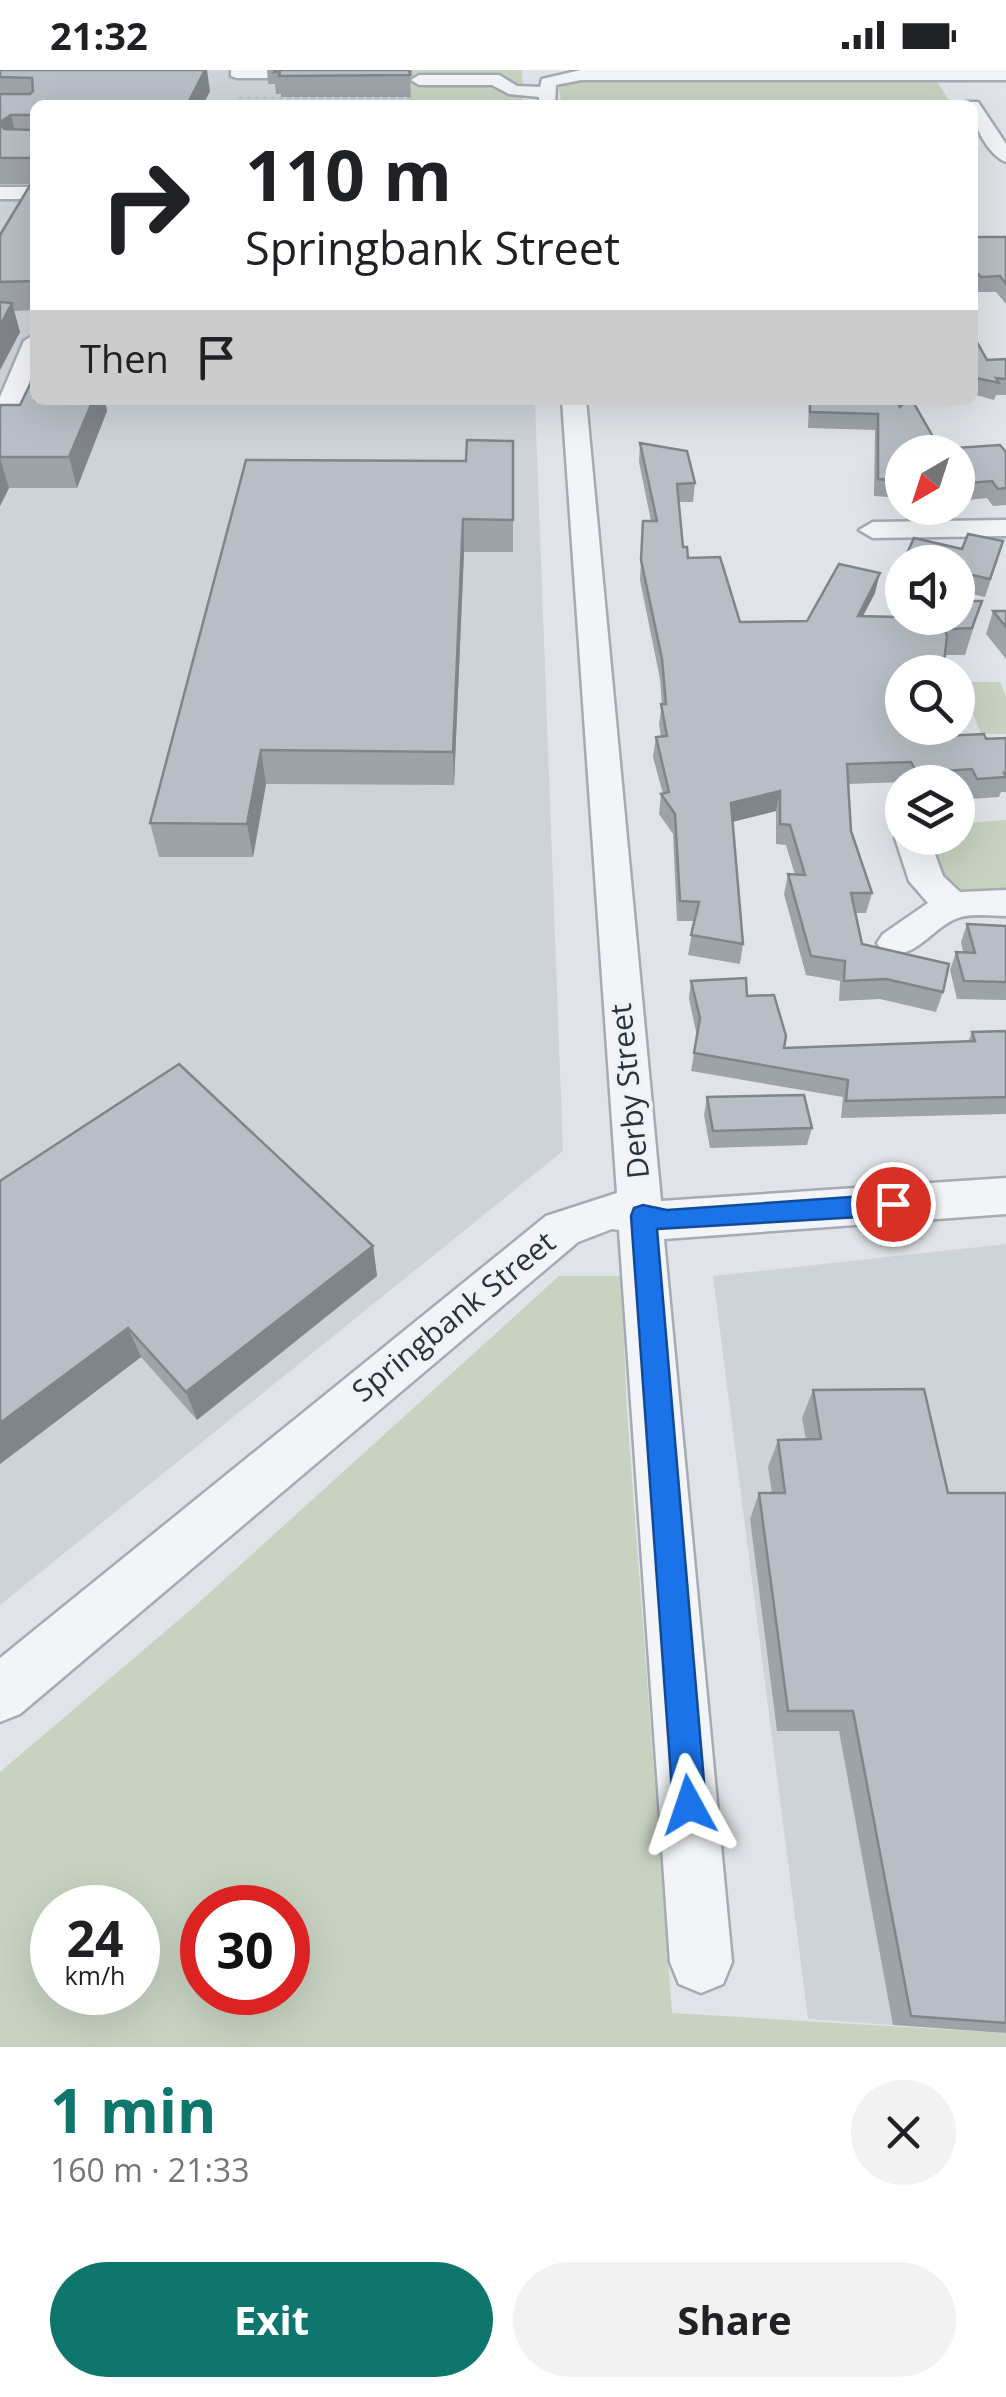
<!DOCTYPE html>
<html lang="en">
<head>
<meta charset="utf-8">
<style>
	:root { --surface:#fff; --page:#f2f2f2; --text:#202124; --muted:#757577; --accent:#0f766e }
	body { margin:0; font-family:"Open Sans",sans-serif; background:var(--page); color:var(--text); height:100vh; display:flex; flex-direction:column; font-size:38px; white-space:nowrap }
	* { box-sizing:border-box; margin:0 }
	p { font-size:32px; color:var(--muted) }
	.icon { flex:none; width:55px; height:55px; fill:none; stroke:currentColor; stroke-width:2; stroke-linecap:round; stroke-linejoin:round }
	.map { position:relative; height:1977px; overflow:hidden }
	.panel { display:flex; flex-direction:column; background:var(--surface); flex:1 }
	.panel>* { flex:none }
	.top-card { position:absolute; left:30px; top:30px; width:948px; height:305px; border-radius:15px; box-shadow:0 10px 40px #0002; background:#fff; color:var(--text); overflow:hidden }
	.needle { width:65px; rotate:219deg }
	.controls { position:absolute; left:885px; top:365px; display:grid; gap:20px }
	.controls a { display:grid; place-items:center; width:90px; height:90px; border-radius:50%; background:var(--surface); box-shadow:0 10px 40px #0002; font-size:50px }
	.speed { position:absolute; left:30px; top:1815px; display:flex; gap:20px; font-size:50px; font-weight:700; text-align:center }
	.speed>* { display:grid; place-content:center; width:130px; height:130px; border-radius:50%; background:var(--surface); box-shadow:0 10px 40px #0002; line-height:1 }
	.speed small { font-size:25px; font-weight:400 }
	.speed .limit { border:15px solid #d22; background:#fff; color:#111 }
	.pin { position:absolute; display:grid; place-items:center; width:85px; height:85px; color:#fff; margin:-42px; border:5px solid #fff; border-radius:50%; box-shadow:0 2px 10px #0007 }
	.me { position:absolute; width:110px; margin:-55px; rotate:355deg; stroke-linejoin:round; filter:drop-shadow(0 0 8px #0008) }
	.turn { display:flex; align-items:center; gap:35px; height:210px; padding:0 50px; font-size:45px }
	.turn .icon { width:130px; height:130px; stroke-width:2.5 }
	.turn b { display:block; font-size:70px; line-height:85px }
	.then { display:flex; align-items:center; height:95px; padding:0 50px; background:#0003; gap:20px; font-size:38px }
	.round { display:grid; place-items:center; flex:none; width:105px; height:105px; border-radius:52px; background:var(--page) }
	.head { display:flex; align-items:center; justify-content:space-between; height:170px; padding:0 50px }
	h1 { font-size:60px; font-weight:700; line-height:75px; color:var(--accent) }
	.primary-button { display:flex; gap:20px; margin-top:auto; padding:20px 50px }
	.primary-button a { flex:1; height:115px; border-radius:60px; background:var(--accent); color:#fff; font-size:40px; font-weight:700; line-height:115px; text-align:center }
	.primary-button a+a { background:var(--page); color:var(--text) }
	.status { display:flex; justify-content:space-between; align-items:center; height:70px; padding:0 50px; background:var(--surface); direction:ltr }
	.status svg { height:28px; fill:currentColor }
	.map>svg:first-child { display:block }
</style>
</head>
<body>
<div class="status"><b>21:32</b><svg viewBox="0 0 49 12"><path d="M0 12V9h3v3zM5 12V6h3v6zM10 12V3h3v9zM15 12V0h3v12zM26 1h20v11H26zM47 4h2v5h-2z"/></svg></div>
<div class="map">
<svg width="1006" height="1977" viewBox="0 0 1006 1977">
	<rect width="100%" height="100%" fill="#e0e4e8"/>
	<!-- built -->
	<g fill="#ced3da">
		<polygon points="0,0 412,0 408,35 35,35 35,330 535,330 563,1081 0,1535"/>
		<polygon points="1006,1174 1006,1963 808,1949 713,1206"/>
	</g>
	<!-- green -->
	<g fill="#c7d2c1" fill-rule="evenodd">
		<polygon points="412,0 522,0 523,35 408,35"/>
		<polygon points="936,10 952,35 562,35 558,16 571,11"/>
		<polygon points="961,612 1000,612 1006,627 1006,664 981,664"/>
		<polygon points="1006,750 1006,823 965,825 933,804 922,768 958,768 958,754"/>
		<path d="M559,1206H621L627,1342L672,1943L1006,1963V1977H0V1702L194,1537ZM52,1838H138V1922H52ZM202,1838H288V1922H202Z"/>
	</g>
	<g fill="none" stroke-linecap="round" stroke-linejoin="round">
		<!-- minor casing -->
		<g stroke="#a5abb2" stroke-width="5">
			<g id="minor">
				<polygon points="231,0 326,0 328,3 320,8 237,8 231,6"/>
				<polygon points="581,0 1006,0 1006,10 581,10 556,15 555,35 539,35 539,27 509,24 492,15 419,15 411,10 419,5 499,5 517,16 540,17 542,9"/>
				<path d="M966,32H978L1006,74V92C988,85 972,54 972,35H964Z"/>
				<rect x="0" y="117" width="35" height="12"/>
				<path d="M35,264C35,288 27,355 0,360V327L24,271Z"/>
				<polygon points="562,330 586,330 661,1131 1006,1108 1006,1144 664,1169 732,1892 723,1914 701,1923 679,1914 670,1892 619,1160 612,1159 578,1172 20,1644 0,1652 0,1588 546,1146 617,1123"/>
				<polygon points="1006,450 1006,466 873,468 859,460 873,452"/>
				<path d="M902,759V768H929L943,806L960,822L1006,820V846C992,846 971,843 958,848C930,858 916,892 883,882L877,873L883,864L928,833L909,811L895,768Z"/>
			</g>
		</g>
		<!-- path -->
		<polyline stroke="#bec2c7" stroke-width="2.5" stroke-dasharray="4 4" stroke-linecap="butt" points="239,28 411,28"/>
		<!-- minor -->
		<use href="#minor" fill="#f2f4f7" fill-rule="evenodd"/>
	</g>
	<!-- wall -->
	<g fill="#9da3a9">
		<polygon points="0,0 210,21 203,35 35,35 35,240 14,241 20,262 0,300 0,165 31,114 0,114"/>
		<polygon points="267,0 412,0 412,5 410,7 411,27 281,27 281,24 276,24 275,14 268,14"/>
		<polygon points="972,167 1006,167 1006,234 996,222 978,222 972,216"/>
		<polygon points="972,263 987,290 1006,289 1006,325 996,325 994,330 972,324"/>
		<polygon points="35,330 105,330 107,341 77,418 9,418 0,436 0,335 20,335"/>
		<polygon points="809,330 896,330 900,337 940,379 1006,382 1006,435 993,436 987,428 958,431 958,382 902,382 902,428 874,426 875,360 808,358"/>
		<polygon points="513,371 513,482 464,482 454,715 266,714 253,787 159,787 150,753 466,391"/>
		<polygon points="640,373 695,413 693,432 678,432 683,477 688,488 740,552 807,551 875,523 863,546 958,548 974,556 965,585 945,585 943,602 902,602 943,666 1006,668 1006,722 1001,722 999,727 970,729 966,719 958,720 958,712 905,712 848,714 851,761 872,823 866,843 856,843 862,874 943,922 936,942 880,929 839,931 840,911 806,905 784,824 788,804 795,805 786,775 776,774 776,741 732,752 743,874 740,894 688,885 694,851 677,851 673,764 659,744 661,724 663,724 653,687 656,667 661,667 659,654 662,634 660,609 640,510 643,451 651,451 639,392"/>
		<polygon points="914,468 998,489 985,527 958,521 958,492 903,492"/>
		<polygon points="993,541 1006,541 1006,589 986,564"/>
		<polygon points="967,854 1006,856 1006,930 957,929 950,900 956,882 963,882 961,872"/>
		<polygon points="691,911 747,926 784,978 968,972 972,962 1006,961 1006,1044 841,1048 843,1027 691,1001 697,966 689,929"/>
		<polygon points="707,1027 812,1058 807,1075 710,1078 704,1045"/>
		<polygon points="0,1111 373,1176 377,1206 197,1350 141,1287 0,1394"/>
		<polygon points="813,1320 948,1423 1006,1423 1006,1963 893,1955 839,1661 777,1661 750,1449 759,1423 772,1423 768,1397 778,1370 806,1370 802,1348"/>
	</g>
	<!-- shaded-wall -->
	<g fill="#80858a">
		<polygon points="205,0 207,0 210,21 203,35 187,35"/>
		<polygon points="11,45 17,70 6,77 0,52"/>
		<polygon points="12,233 20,262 0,300 0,256"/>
		<polygon points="88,330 105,330 107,341 77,418 69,387"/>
		<polygon points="0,388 9,418 0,436"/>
		<polygon points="463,449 464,482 454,715 453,682"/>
		<polygon points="880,503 875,523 853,565 858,546"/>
		<polygon points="261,680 266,714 253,787 247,754"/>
		<polygon points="780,721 776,741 728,753 731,733"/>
		<polygon points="373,1176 377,1206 197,1350 186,1322"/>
		<polygon points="128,1258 141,1287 0,1394 0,1353"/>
	</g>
	<!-- building -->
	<g fill="#b7bec5" stroke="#80858a" stroke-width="2.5" fill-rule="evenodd">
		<path d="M0,0H205L187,35H35V88H0V24H30L33,21L32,8L0,7ZM11,45H32V60L4,59L0,52Z"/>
		<polygon points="275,0 409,0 410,5 279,6 280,2 274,2"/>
		<polygon points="35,107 35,211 0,212 0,165"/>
		<polygon points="972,167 1006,167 1006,214 1000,206 981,207 972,197"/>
		<polygon points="0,232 12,233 0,256"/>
		<polygon points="972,263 987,290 1006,289 1006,309 996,308 999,313 972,307"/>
		<polygon points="35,304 35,330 93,330 69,387 0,387 0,335 20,335"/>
		<polygon points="810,330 896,330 900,337 907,330 912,330 940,379 1000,375 1006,382 1006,418 998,419 992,411 958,414 958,382 902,382 902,411 878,409 878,344 810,342"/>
		<polygon points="467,370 513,371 513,450 463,449 453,682 261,680 247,754 150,753 246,390 466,391"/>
		<polygon points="640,373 687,381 695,413 677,414 683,477 687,477 688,488 720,487 740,552 807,551 839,494 880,503 858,546 940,548 947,566 943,602 917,599 919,602 902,602 902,658 940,658 943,666 984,664 986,669 1006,668 1006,703 1004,703 1006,707 977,709 972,699 917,703 911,692 847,694 851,761 872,823 851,823 862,874 949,894 943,922 886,909 844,911 845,891 811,886 788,804 805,805 790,755 780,754 780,721 731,733 743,874 691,865 699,832 680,831 675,744 661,724 669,722 656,667 667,666 661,634 666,634 662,589 641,490 643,451 657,451"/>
		<polygon points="968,464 1003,471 990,509 958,502 958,492 915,492 904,490 914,468 962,479"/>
		<polygon points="958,531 982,531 972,558 951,559 946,548 958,548"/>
		<polygon points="993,541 1006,541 1006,557"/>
		<polygon points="967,854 1006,856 1006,912 964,911 956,882 975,883"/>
		<polygon points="746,908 747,926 774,925 786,966 784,978 975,971 972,962 1006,961 1006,1027 846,1031 848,1010 694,983 700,948 691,911"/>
		<polygon points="179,994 373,1176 186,1322 128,1258 0,1353 0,1111"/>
		<polygon points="804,1025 812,1058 713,1061 707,1027"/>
		<polygon points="924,1319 948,1423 1006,1423 1006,1953 911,1946 853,1641 788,1641 759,1423 785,1423 778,1370 821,1369 813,1320"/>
	</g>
	<!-- route -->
	<polygon fill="#1a73e8" stroke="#114b97" stroke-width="2.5" points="893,1124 902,1127 905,1134 902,1142 893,1145 657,1159 706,1735 701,1747 689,1752 678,1747 673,1735 631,1146 634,1138 643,1135 667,1140"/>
	<g text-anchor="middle" stroke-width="8" stroke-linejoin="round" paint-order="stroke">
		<!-- street labels -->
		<g font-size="30" fill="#29333f" stroke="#eff3f6">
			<text transform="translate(630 1021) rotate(-96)" y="10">Derby Street</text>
			<text transform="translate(454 1247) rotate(-39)" y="10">Springbank Street</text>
		</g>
	</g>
</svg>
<div class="controls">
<a><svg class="needle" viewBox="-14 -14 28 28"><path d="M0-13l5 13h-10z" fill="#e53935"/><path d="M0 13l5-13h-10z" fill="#757577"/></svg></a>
<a><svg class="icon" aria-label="sound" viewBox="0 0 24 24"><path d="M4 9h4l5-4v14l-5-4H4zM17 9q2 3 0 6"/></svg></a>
<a><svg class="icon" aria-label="search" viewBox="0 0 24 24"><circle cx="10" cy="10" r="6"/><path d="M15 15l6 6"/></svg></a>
<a><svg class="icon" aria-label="layers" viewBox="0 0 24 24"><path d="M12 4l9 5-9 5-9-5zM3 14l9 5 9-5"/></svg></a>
</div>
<div class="speed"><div>24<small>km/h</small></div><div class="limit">30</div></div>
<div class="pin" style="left:893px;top:1134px;background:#d93025"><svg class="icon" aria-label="arrive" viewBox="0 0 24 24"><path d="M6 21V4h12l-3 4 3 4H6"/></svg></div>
<svg class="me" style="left:689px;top:1735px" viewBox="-20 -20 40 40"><path d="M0-17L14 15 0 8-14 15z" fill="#1a73e8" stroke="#fff" stroke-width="4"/></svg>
<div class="top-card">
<div class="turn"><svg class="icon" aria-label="right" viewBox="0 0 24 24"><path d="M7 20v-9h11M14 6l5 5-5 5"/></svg><div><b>110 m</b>Springbank Street</div></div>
<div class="then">Then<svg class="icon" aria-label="arrive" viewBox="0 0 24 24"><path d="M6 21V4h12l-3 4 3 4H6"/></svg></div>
</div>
</div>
<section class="panel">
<div class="head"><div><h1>1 min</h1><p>160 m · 21:33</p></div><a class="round"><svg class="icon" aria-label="close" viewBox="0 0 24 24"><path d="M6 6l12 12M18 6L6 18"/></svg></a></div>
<div class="primary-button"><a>Exit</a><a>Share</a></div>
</section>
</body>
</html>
